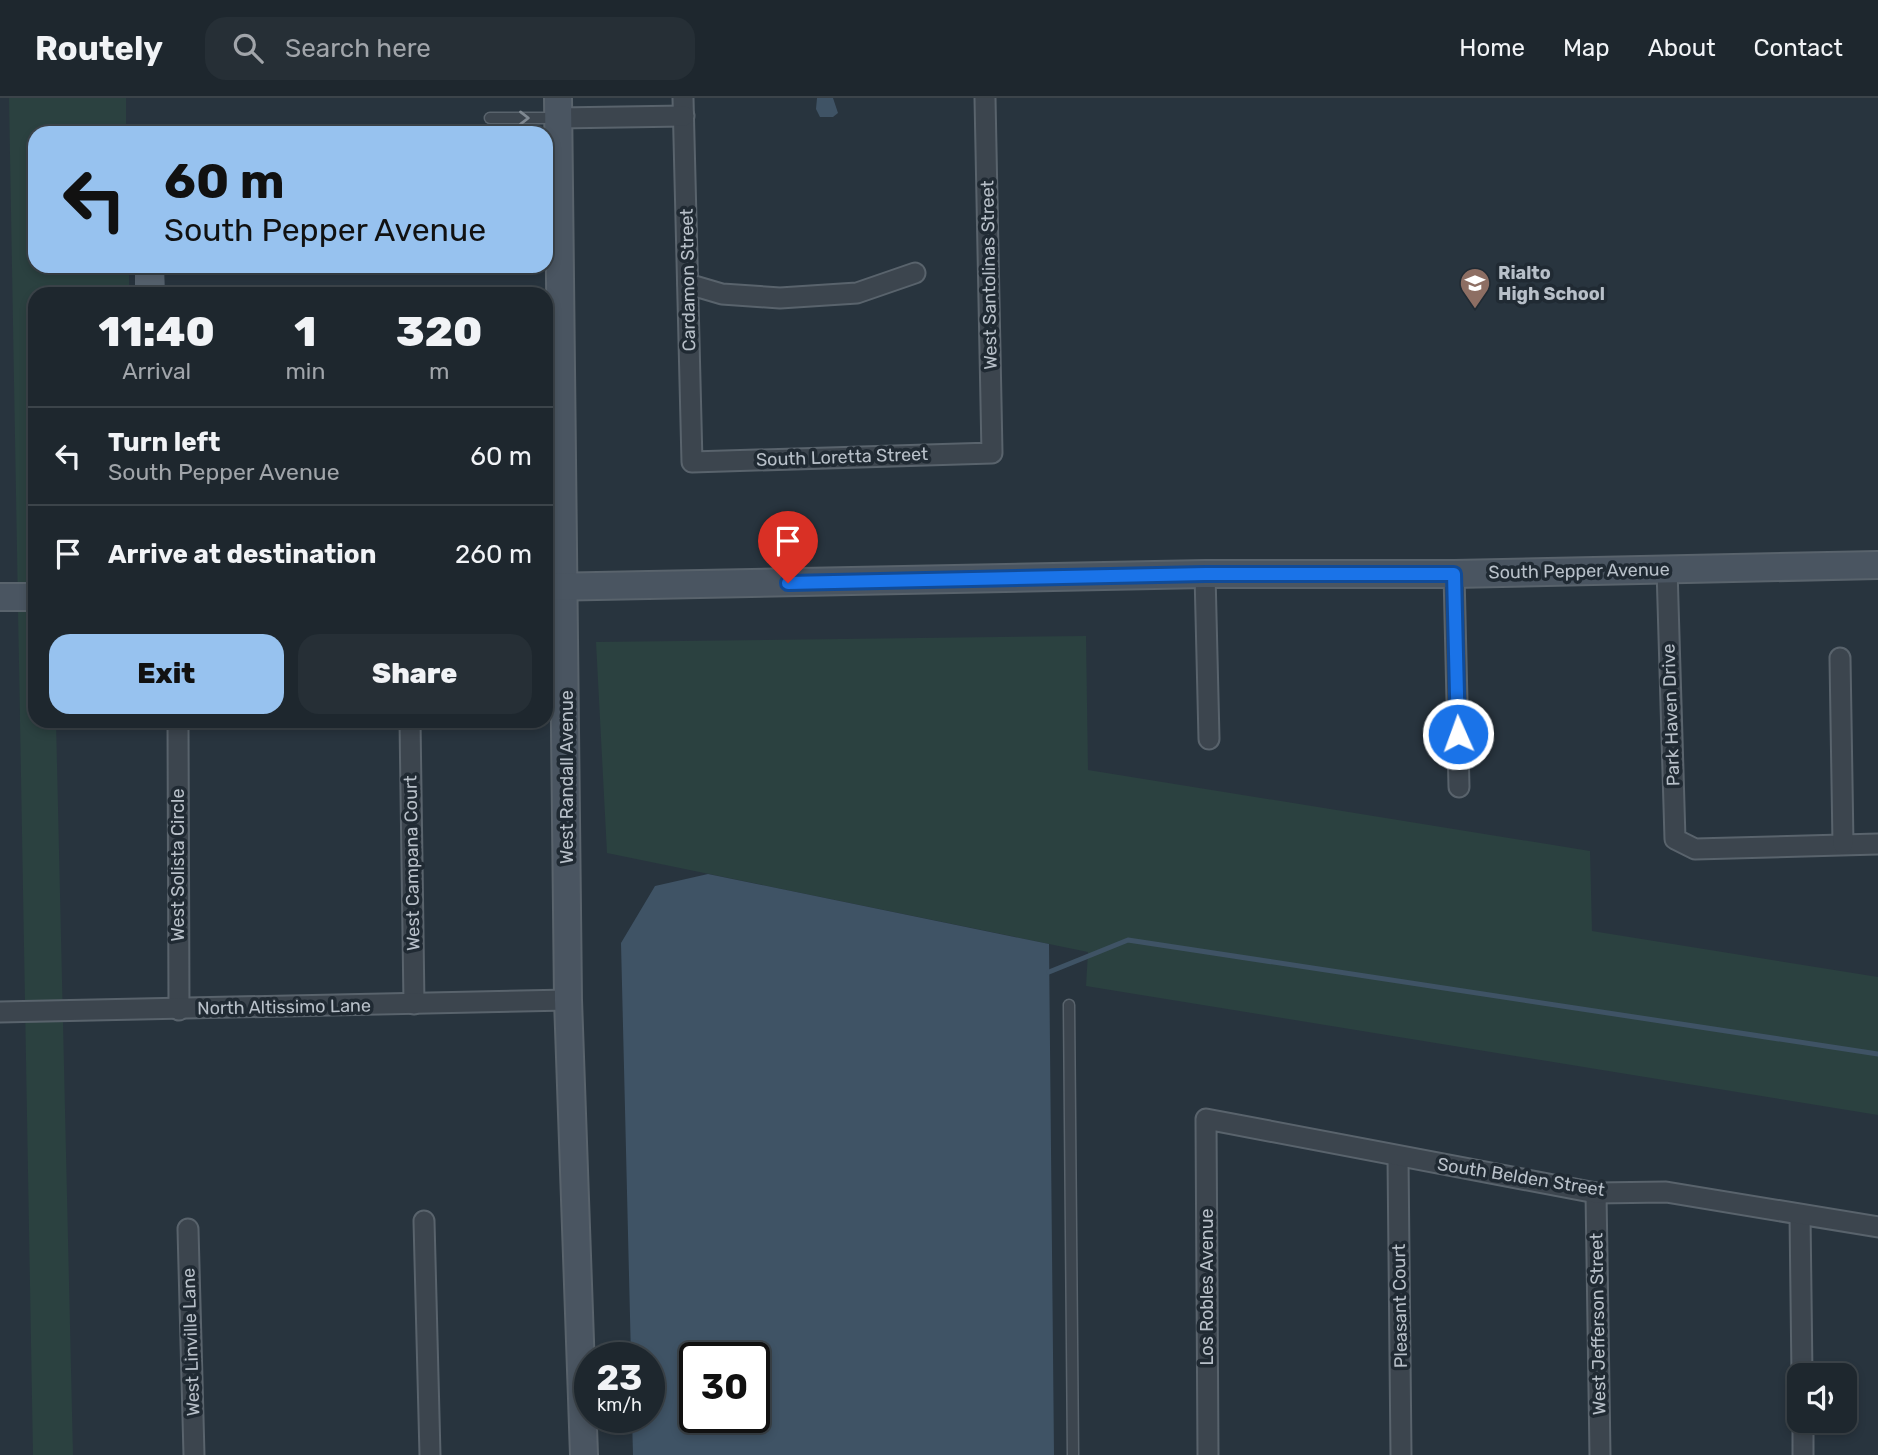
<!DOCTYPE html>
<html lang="en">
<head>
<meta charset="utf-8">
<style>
	:root { --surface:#1e272e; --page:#262f36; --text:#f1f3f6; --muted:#a1a5aa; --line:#3c444a; --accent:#97c2ef }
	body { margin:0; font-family:Rubik,sans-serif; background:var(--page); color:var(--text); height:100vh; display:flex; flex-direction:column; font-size:26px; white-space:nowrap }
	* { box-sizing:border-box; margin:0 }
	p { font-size:23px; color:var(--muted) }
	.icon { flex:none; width:38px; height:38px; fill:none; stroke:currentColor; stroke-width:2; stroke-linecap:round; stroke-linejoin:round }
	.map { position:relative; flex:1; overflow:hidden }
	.sheet { position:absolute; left:28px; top:189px; width:525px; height:441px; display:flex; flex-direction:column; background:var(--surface); border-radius:21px; box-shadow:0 4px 10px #0003,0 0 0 2px var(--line) }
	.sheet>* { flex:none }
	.top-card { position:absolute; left:28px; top:28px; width:525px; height:147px; border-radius:21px; box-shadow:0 4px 10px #0003,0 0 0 2px var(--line); background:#97c2ef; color:#111; overflow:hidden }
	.buttons { position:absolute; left:1787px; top:1265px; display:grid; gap:14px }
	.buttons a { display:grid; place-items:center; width:70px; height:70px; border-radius:14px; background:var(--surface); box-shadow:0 4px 10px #0003,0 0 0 2px var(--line); font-size:35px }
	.speed { position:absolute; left:574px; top:1244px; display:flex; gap:14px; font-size:35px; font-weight:700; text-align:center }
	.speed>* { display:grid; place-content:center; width:91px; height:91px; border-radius:50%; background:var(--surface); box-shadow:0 4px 10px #0003,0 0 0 2px var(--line); line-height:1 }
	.speed small { font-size:18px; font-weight:400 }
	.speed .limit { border:4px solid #111; border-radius:10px; background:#fff; color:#111 }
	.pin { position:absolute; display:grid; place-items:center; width:60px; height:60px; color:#fff; margin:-72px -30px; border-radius:50% 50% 50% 0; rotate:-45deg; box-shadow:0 0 7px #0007 }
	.pin .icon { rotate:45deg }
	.me { position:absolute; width:77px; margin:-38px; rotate:358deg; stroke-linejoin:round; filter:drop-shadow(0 0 5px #0008) }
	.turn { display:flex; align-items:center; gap:24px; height:147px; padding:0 21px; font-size:32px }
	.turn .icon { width:91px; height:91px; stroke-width:2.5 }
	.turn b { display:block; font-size:49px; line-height:60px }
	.eta { display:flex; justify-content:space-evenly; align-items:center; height:119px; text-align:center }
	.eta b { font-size:42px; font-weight:800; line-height:49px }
	.primary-button { display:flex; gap:14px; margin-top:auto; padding:14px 21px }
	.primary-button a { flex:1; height:80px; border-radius:21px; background:var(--accent); color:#111; font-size:28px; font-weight:800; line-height:80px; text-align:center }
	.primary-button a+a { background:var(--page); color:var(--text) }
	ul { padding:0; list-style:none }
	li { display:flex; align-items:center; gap:21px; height:98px; padding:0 21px; border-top:2px solid var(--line) }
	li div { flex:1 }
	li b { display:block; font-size:26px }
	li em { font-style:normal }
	header { display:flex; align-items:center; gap:42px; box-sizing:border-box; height:98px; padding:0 35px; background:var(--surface); border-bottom:2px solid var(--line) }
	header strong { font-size:33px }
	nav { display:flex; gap:38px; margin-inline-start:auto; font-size:24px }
	.search { width:490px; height:63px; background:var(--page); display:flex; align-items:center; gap:18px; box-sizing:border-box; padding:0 24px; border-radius:21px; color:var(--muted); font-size:26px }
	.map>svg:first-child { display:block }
</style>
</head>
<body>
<header>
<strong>Routely</strong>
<div class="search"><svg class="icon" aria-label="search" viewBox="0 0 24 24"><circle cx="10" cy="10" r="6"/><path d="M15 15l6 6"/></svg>Search here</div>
<nav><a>Home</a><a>Map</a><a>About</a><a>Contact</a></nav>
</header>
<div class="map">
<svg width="1878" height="1357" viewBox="0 0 1878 1357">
	<rect width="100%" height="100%" fill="#28343e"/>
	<!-- green -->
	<g fill="#2b4140">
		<polygon points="9,0 126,0 126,35 35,35 35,168 129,168 129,196 35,196 35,623 56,623 73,1357 33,1357"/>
		<polygon points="1086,538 1088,672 1590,753 1592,833 1878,879 1878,1017 1086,888 1088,854 607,755 596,544"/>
	</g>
	<!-- water -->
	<g fill="#3f5365" fill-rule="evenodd">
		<polygon points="817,0 833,0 838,15 833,19 820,19 816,11"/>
		<path d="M708,776L1049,846L1054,1357H633L632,1320H649V1260H631L621,845L655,788ZM695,1260H754V1320H695Z"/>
	</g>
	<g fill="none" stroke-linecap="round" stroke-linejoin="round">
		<!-- stream -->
		<polyline stroke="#3f5365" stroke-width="5" points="1049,874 1128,842 1878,956"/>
	</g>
	<!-- building -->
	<polygon fill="#56626e" points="135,168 164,168 165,196 135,196"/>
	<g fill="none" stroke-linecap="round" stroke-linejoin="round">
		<!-- lane casing -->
		<g stroke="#59636c" stroke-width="13">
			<g id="lane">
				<polyline points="490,20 556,20"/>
				<polyline points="1069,907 1073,1357"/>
			</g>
		</g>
		<!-- street casing -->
		<g stroke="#59636c" stroke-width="23">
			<g id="street">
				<polyline points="683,0 692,364 992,355 985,0"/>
				<polyline points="558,20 684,18"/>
				<polyline points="688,186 722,196 780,200 857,195 915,175"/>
				<polyline points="1667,471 1675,741 1695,751 1878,746"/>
				<polyline points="1205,476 1209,641"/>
				<polyline points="1454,476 1459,689"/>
				<polyline points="1840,560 1843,746"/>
				<polyline points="178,623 179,912"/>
				<polyline points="410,623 414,906"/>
				<polyline points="0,914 568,902"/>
				<polyline points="1398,1059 1401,1357"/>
				<polyline points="1596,1095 1600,1357"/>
				<polyline points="1800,1117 1802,1278"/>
				<polyline points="424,1123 430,1357"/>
				<polyline points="188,1131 194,1357"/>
				<polyline points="1803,1323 1803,1357"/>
				<polyline points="1208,1357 1206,1021 1596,1095 1666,1094 1878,1129"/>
			</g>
		</g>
		<!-- secondary casing -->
		<g stroke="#59636c" stroke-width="30">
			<g id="secondary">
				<polyline points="558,0 568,902 584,1357"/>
				<polyline points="546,489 1205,476 1454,476 1878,467"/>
				<polyline points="0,499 35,499"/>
			</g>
		</g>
		<!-- lane -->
		<use href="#lane" stroke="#3c454e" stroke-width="10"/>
		<!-- street -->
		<use href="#street" stroke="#3c454e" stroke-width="19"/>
		<!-- secondary -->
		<use href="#secondary" stroke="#4a5561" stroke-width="26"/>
	</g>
	<!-- one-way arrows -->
	<defs><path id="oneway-chevron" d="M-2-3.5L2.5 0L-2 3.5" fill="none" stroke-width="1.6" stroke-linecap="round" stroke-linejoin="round" transform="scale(1.75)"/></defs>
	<use stroke="#808992" href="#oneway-chevron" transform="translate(524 20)"/>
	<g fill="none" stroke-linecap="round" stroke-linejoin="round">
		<!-- route casing -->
		<g stroke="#114b97" stroke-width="18">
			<polyline id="route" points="788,485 1205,476 1454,476 1458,636"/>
		</g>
		<!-- route -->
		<use href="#route" stroke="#1a73e8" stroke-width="12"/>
	</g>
	<!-- icons -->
	<defs>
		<g id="school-pin" transform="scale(1.575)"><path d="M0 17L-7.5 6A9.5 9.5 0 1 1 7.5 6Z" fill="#8d6e63" stroke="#202a33"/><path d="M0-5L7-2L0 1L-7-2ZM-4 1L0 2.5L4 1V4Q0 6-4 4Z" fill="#fff"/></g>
	</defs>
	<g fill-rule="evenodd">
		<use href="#school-pin" x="1475" y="185"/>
	</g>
	<g text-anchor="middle" stroke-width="7" stroke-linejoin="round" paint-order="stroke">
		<!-- poi labels -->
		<g font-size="18" font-weight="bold" fill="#b8c0c9" stroke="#202a33" text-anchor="start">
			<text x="1498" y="181">Rialto<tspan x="1498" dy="21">High School</tspan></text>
		</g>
		<!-- street labels -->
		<g font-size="18" fill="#b8c0c9" stroke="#202a33">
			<text transform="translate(989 177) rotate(-91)" y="6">West Santolinas Street</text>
			<text transform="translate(688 182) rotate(-91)" y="6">Cardamon Street</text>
			<text transform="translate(842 359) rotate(-2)" y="6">South Loretta Street</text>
			<text transform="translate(1579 473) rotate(-1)" y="6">South Pepper Avenue</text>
			<text transform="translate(1671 617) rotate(-92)" y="6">Park Haven Drive</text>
			<text transform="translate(567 679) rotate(-90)" y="6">West Randall Avenue</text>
			<text transform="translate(412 765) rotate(-91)" y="6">West Campana Court</text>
			<text transform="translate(178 767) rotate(-90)" y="6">West Solista Circle</text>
			<text transform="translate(284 909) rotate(-1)" y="6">North Altissimo Lane</text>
			<text transform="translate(1521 1079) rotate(9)" y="6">South Belden Street</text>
			<text transform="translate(1207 1189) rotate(-90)" y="6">Los Robles Avenue</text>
			<text transform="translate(1400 1208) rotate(-91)" y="6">Pleasant Court</text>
			<text transform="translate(1598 1226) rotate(-91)" y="6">West Jefferson Street</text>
			<text transform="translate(191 1244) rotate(-92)" y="6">West Linville Lane</text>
		</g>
	</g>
</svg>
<div class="buttons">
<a><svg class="icon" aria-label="sound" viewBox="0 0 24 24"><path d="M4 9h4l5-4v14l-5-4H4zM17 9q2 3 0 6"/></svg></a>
</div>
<div class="speed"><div>23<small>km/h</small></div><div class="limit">30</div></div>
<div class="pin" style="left:788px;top:485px;background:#d93025"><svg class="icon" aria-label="arrive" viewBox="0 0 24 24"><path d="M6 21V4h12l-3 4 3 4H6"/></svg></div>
<svg class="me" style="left:1458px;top:636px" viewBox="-20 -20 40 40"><circle r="17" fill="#1a73e8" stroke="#fff" stroke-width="3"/><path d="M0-11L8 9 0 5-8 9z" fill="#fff"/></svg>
<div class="top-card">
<div class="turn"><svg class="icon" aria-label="left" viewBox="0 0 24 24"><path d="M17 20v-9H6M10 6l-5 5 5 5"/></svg><div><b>60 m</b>South Pepper Avenue</div></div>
</div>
<section class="sheet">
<div class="eta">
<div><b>11:40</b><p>Arrival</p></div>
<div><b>1</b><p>min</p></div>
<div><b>320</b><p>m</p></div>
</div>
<ul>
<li><svg class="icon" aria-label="left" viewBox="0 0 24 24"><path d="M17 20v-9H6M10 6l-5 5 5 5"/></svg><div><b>Turn left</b><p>South Pepper Avenue</p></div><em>60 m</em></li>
<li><svg class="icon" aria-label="arrive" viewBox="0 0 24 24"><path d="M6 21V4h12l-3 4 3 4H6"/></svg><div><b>Arrive at destination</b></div><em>260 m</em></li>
</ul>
<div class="primary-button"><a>Exit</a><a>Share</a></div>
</section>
</div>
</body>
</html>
